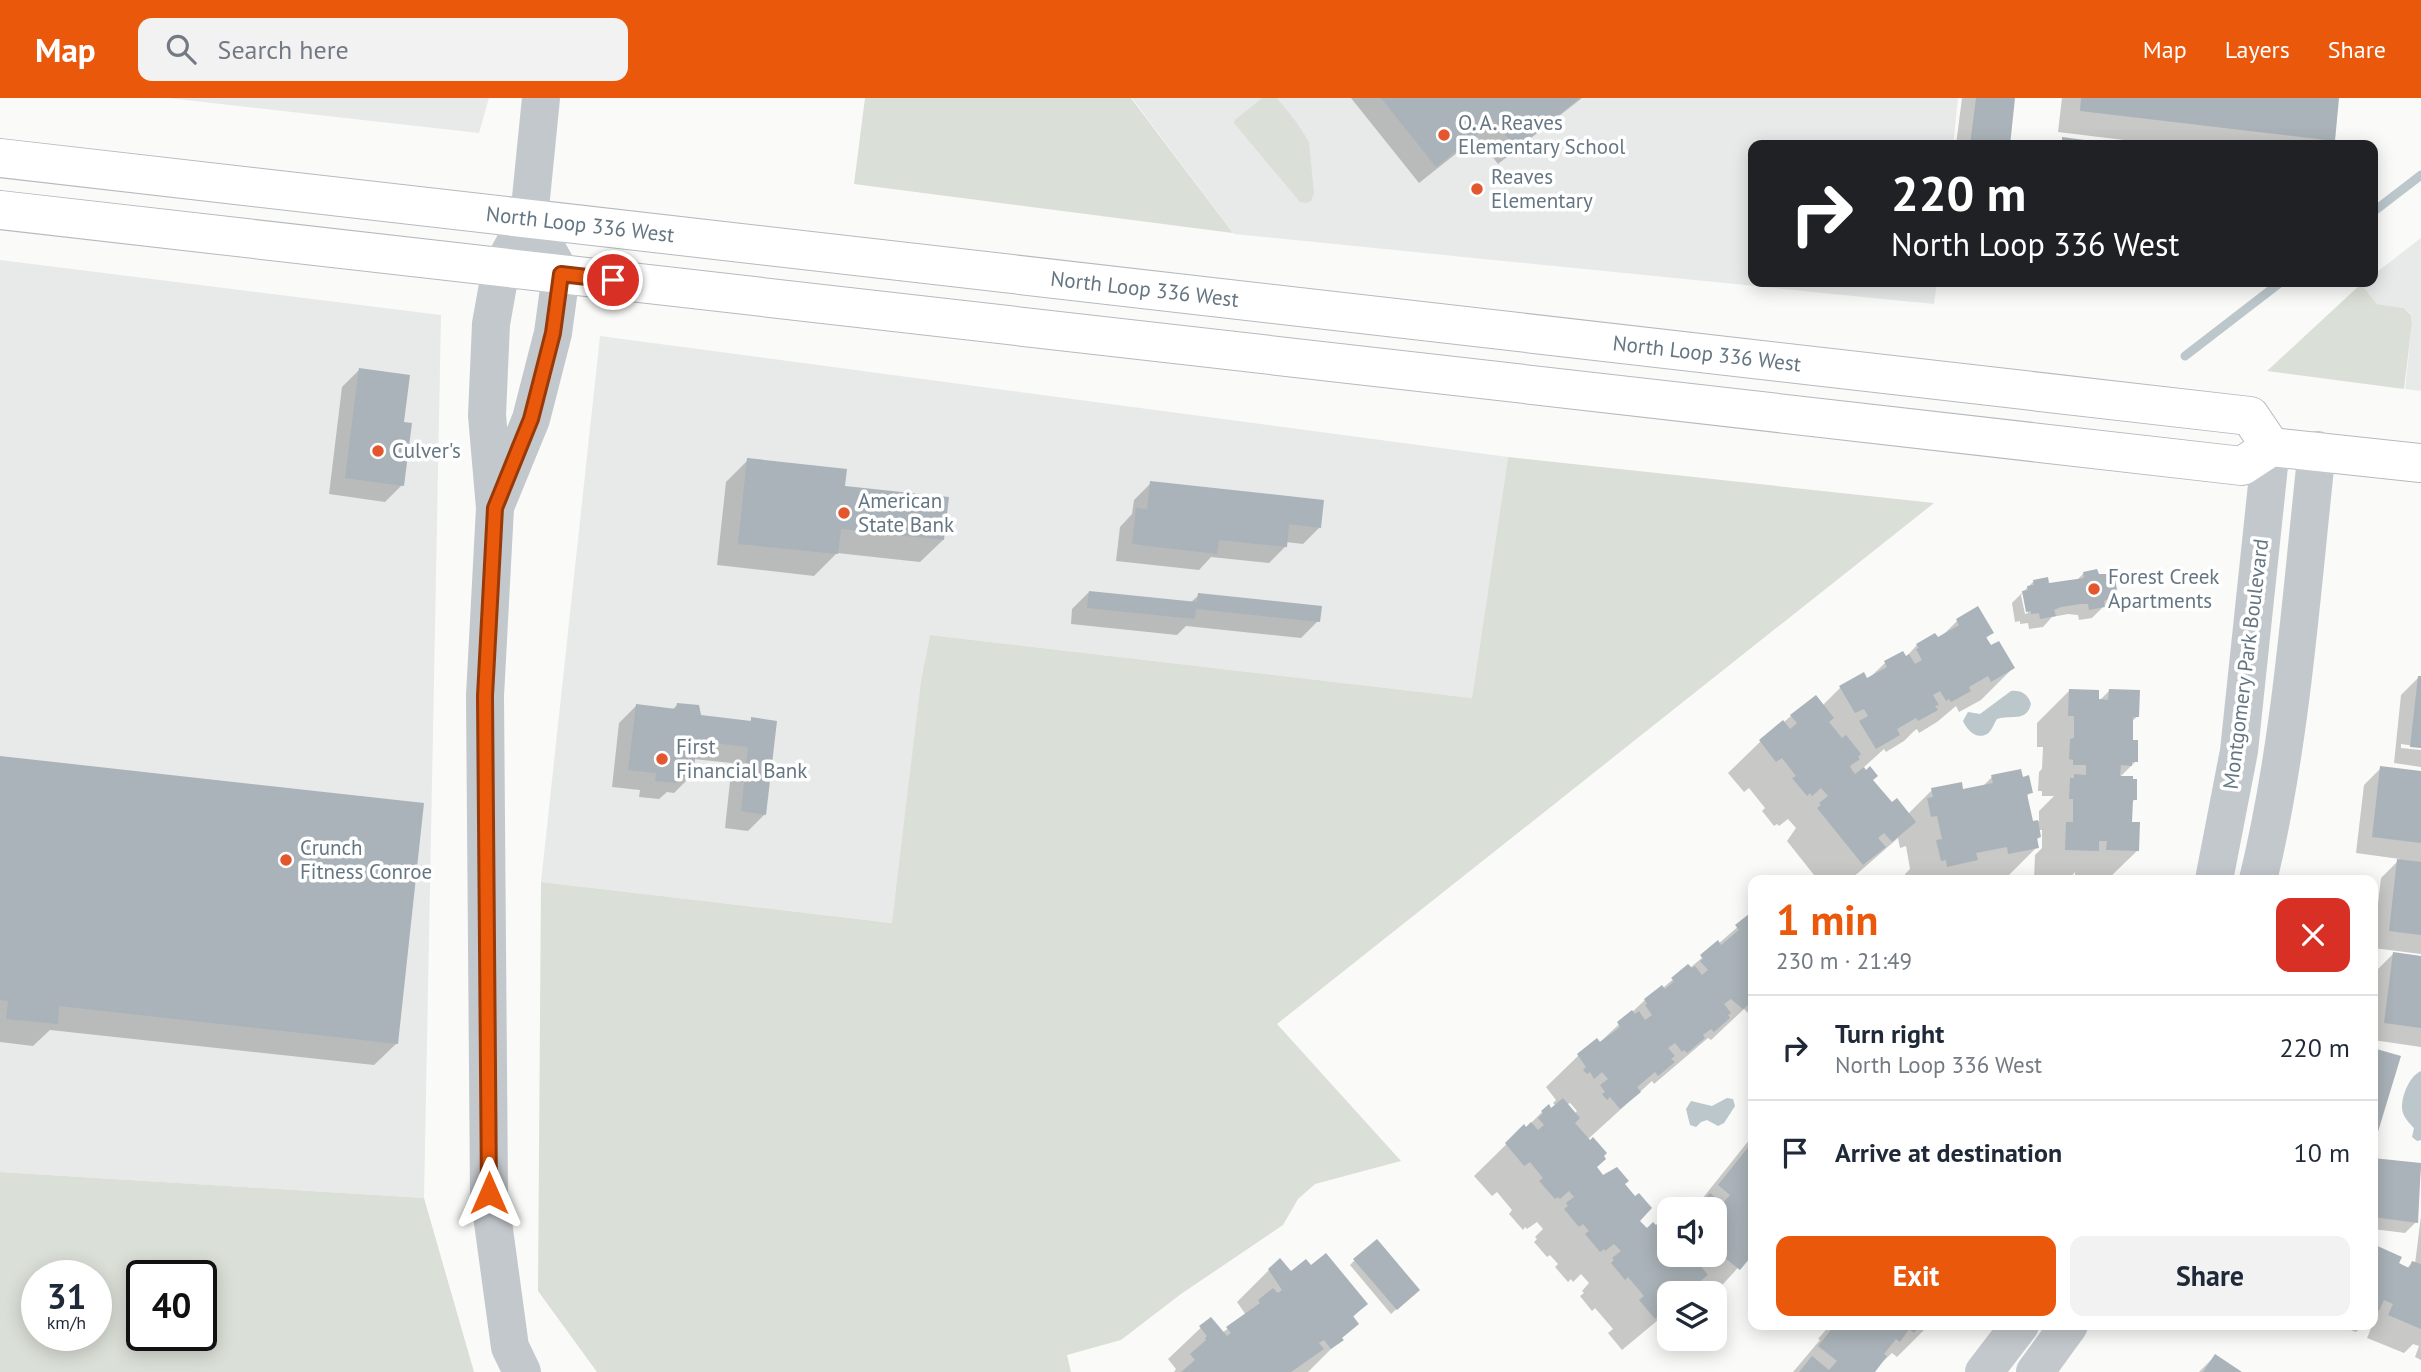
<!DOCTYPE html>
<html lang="en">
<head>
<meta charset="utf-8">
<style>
	:root { --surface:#fff; --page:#f2f2f3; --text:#1f2937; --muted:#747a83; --line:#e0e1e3; --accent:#ea580c }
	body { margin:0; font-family:"PT Sans",sans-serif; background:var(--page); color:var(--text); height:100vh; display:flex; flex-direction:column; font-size:26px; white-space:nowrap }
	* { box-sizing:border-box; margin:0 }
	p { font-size:23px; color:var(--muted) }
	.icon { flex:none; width:38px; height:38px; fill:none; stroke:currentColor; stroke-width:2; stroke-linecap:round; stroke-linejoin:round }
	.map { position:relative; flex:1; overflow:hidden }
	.panel { position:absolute; left:1748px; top:777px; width:630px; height:455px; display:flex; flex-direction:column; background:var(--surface); border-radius:14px; box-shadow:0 4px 18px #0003 }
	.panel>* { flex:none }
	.hud { position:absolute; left:1748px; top:42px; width:630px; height:147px; border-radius:14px; box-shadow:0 4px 18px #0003; background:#202124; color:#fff; overflow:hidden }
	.buttons { position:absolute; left:1657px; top:1099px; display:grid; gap:14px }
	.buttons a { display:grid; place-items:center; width:70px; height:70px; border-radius:14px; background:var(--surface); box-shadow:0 4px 18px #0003; font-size:35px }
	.speed { position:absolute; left:21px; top:1162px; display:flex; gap:14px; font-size:35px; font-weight:700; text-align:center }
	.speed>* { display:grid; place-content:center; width:91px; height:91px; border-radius:50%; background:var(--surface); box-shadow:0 4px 18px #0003; line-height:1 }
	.speed small { font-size:18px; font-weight:400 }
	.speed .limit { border:4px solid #111; border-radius:10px; background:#fff; color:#111 }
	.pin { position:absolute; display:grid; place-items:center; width:60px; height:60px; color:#fff; margin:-30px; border:4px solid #fff; border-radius:50%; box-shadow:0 2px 7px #0007 }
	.me { position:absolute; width:77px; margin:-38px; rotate:0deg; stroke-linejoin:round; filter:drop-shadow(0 0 5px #0008) }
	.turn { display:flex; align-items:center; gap:24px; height:147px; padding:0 28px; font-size:32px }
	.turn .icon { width:91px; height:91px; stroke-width:2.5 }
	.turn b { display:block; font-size:49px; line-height:60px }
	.round { display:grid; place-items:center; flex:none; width:74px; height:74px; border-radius:14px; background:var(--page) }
	.head { display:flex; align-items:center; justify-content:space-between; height:119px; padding:0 28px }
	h1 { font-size:42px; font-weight:700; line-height:52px; color:var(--accent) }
	.action { display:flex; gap:14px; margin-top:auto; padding:14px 28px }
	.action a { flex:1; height:80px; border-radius:14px; background:var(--accent); color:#fff; font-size:28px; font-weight:700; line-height:80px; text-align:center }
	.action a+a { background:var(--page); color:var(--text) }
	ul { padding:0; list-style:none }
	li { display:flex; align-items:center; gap:21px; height:105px; padding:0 28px; border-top:2px solid var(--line) }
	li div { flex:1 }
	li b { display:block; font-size:26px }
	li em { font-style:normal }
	header { display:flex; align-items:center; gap:42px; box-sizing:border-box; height:98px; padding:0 35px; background:var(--accent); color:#fff }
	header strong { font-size:33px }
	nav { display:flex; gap:38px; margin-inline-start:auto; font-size:24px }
	.search { width:490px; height:63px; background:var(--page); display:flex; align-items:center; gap:18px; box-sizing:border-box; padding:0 24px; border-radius:14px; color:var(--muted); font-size:26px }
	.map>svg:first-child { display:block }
</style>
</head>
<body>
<header>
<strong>Map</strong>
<div class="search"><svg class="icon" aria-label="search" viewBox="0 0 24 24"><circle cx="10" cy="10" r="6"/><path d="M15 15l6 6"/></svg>Search here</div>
<nav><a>Map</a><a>Layers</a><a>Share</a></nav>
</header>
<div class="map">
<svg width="2421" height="1274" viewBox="0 0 2421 1274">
	<rect width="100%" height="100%" fill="#fafaf8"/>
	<!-- built -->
	<g fill="#e8e9e9">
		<polygon points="168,0 489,0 479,35"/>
		<polygon points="1132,0 1958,0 1953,47 1754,47 1754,184 1937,184 1934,206 1234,136"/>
		<polygon points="2421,140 2421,293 2405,291 2412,225 2411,216 2404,210 2377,206 2361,186 2373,184 2373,177"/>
		<polygon points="0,162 441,217 424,1100 0,1074"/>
		<polygon points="600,238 1508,359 1472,600 930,537 921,582 893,825 541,784"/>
	</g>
	<!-- green -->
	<g fill="#dadfd7" fill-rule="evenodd">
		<polygon points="865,0 1131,0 1233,135 854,86"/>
		<polygon points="1262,0 1277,0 1297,25 1309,44 1314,96 1311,103 1306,105 1300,104 1234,25 1235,22"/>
		<polygon points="2361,186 2377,206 2404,210 2411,217 2412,225 2404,291 2267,273"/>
		<polygon points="1508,359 1934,405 1277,926 1401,1063 1315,1086 1298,1101 1283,1127 1181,1196 1121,1242 1067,1257 1071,1274 597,1274 538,1193 541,784 892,825 921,582 930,537 1472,600"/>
		<path d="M0,1074L424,1100L474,1274H0ZM37,1178H96V1237H37ZM142,1178H201V1237H142Z"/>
	</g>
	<!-- water -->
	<g fill="#bbc7cb">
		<path d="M2011,593C2021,592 2028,596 2031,606C2026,625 2011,616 1997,621C1994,625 1992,633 1987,636C1976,642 1967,632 1963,623L1968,614L1980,616Z"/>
		<path d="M2421,973V1042L2417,1043L2412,1039L2414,1030C2410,1026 2405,1021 2403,1015C2399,1002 2409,978 2421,973Z"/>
		<polygon points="1727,1000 1733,1001 1735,1008 1724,1025 1718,1028 1707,1022 1701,1024 1696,1029 1690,1027 1686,1011 1691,1003 1712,1008"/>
	</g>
	<!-- shadow -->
	<g fill="#0003" fill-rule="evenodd">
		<polygon points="1351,0 1582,0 1498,66 1477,39 1419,85"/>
		<polygon points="1962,0 2013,0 2008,47 1956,47"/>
		<polygon points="2062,0 2337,0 2333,42 2328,47 2165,47 2058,34"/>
		<polygon points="2063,41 2115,47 2057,47"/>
		<polygon points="359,272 402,326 402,387 385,404 329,396 342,289"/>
		<polygon points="748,362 843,390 943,442 920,464 837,455 814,478 717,467 726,384"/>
		<polygon points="1151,385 1320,429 1303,446 1286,444 1286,448 1269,465 1211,459 1199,472 1116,463 1120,429 1132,416 1134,402"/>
		<path d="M2084,475L2116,496L2092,520L2079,522L2078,517L2068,516L2052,519L2043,529L2029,531L2028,525L2020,526V523L2015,524L2012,505L2034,483L2048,487L2076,483ZM2024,494L2028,515L2025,516L2021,497Z"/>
		<polygon points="1089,494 1190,505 1199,497 1318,523 1301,540 1186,528 1177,537 1071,526 1072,511"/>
		<polygon points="1978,511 1992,535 1985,541 1990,550 2013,570 1981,602 1959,614 1956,608 1937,624 1919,635 1917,631 1914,633 1904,643 1886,654 1884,651 1863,670 1892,707 1908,716 1932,692 1962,693 1982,689 1992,679 2021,681 2031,694 2026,699 2031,725 2039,723 2039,713 2054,698 2042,698 2042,693 2038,693 2039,674 2042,671 2043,649 2037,649 2037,625 2069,593 2099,603 2109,593 2138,618 2131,624 2131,644 2136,663 2120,679 2135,701 2131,705 2130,726 2137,753 2107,782 2075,782 2075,774 2068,782 2034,782 2035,757 2042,750 2042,732 2038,732 2040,739 2035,743 2037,749 2005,781 1907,782 1905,776 1910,771 1906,748 1900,750 1898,740 1850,782 1818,782 1787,743 1796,730 1788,721 1779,728 1777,726 1774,728 1762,713 1765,710 1749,690 1744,694 1728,675 1760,644 1791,618 1822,608 1840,590 1867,582 1885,565 1905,560 1917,547 1938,542 1957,523"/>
		<polygon points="2418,580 2421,580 2421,649 2401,646 2401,650 2421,652 2421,669 2394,665 2401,597"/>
		<polygon points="678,606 699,618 749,624 752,621 765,716 748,733 725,730 732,665 693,661 691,678 674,695 667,694 659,701 639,699 640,692 612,689 619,625 636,608 672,612"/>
		<polygon points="0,659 397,945 374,967 50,932 33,948 0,944"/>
		<polygon points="2381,670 2421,675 2421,856 2373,850 2381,780 2400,761 2356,755 2364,687"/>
		<path d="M1754,815V911L1748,915L1744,911L1711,942L1708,940L1654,986L1652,983L1587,1042L1595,1069L1603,1079L1623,1087L1638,1123L1670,1157H1715V1111H1694L1754,1036V1152L1715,1195H1697L1692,1191L1687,1195H1670V1212L1622,1252L1608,1235L1613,1231L1595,1210L1592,1213L1580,1198L1584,1195L1582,1193L1589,1185L1581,1176L1573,1184L1571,1181L1568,1184L1555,1169L1558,1166L1550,1157L1547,1159L1534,1144L1537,1141L1535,1139L1543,1131L1537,1124L1527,1131L1525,1129L1523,1132L1509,1116L1512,1112L1497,1094L1492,1098L1474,1078L1524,1029L1525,1031L1542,1014L1556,1008L1553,1005L1556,1002L1546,989L1578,958L1597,942L1599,945L1645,902L1661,889L1663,890L1688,868L1690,870ZM1570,1005L1577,1013L1574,1016L1566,1007Z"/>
		<polygon points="2393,856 2421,859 2421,949 2373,942 2373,899 2376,873"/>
		<polygon points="2373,1061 2421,1067 2416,1124 2405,1135 2373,1131"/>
		<polygon points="2421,1118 2421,1262 2415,1259 2419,1248 2413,1246 2404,1255 2367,1240 2372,1228 2368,1227 2373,1227 2373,1148 2406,1171 2412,1165 2415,1166"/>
		<polygon points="1355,1162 1412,1197 1391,1216 1350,1167"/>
		<polygon points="1269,1172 1291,1175 1366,1206 1352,1220 1341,1241 1308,1274 1174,1274 1176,1271 1168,1261 1210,1221 1222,1235 1246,1217 1237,1204"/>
		<polygon points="1830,1227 1929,1227 1897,1259 1892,1255 1872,1274 1793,1274 1820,1242 1818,1241"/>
		<polygon points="2338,1227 2363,1227 2356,1234"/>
		<polygon points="2215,1258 2239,1274 2199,1274"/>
	</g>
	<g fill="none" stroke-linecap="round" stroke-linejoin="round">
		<!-- stream -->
		<g stroke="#bbc7cb" stroke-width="9">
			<polyline points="2373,114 2421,77"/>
			<polyline points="2185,258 2281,184"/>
		</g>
	</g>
	<!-- building -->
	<g fill="#aab3b9">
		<polygon points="1381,0 1580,0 1516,50 1494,23 1436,69"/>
		<polygon points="1976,0 2015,0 2010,47 1970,47"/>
		<polygon points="2081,0 2339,0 2335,43 2080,13"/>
		<polygon points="2062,39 2115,46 2115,47 2062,47"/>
		<polygon points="359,270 410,277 404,324 412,325 404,388 345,380"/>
		<polygon points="747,360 847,371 845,388 949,399 944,442 841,431 838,456 738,446"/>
		<polygon points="1150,383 1324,402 1321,430 1289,426 1287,449 1219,442 1217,456 1132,446 1136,410 1147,411"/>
		<polygon points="2097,471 2099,476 2114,476 2118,497 2104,503 2105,509 2089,512 2088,506 2081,506 2061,509 2054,512 2056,518 2040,521 2039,515 2031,516 2031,513 2026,514 2022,493 2028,492 2027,488 2034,487 2033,482 2048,479 2049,485 2084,480 2083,474"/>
		<polygon points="1089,493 1197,504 1198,495 1322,508 1320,524 1196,511 1195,521 1087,510"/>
		<polygon points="1978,508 1994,535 1986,539 1991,547 1999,543 2015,570 1991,584 1988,578 1969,589 1971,593 1951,604 1949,601 1946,603 1940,593 1933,597 1939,607 1935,608 1938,612 1918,623 1916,620 1897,631 1900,637 1876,651 1859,623 1868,618 1864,611 1855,615 1839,588 1864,574 1867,580 1887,569 1884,563 1903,553 1906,558 1909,556 1915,566 1922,562 1916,551 1919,550 1916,546 1935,535 1938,539 1959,527 1956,521"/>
		<polygon points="2418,578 2421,578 2421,650 2410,649"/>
		<polygon points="2069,591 2099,592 2099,601 2108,602 2109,591 2140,592 2139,619 2133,619 2133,642 2138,642 2138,664 2132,664 2132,668 2121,667 2120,678 2133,678 2133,681 2137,681 2137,702 2133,702 2132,724 2140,724 2139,753 2106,752 2107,743 2099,743 2099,753 2065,752 2066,724 2073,724 2073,701 2069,701 2070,680 2074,680 2074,676 2086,677 2086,667 2073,667 2073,662 2069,661 2070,641 2074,640 2074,618 2068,618"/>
		<polygon points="1816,597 1834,620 1829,624 1842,640 1846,637 1861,656 1858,659 1860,661 1850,668 1852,672 1855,676 1864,669 1866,672 1870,668 1878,678 1873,682 1892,704 1897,700 1916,724 1892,744 1884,735 1878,740 1886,749 1863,767 1817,710 1821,707 1819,705 1828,698 1821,690 1812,698 1810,695 1807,698 1792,680 1796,678 1782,660 1776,664 1759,642 1783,622 1790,631 1797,625 1790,617"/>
		<polygon points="677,605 699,607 701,617 751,623 751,619 777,623 766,717 741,713 748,649 697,643 693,679 679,677 678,685 655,683 656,675 628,672 636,606 676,611"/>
		<polygon points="0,658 424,705 398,946 59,908 58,926 6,921 8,903 0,902"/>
		<polygon points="2380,668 2421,673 2421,745 2372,739"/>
		<polygon points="2021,671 2023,679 2029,677 2033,695 2027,696 2033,723 2038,722 2041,739 2037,740 2039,750 2008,756 2007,749 1976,755 1978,762 1947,769 1946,762 1941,763 1936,742 1942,741 1937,718 1931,719 1927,700 1933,699 1931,690 1962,684 1963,691 1993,685 1991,677"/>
		<polygon points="2397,761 2421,764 2421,837 2389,833"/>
		<polygon points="1754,812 1754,903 1743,911 1731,901 1724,906 1731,915 1728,917 1730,920 1714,934 1711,931 1703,937 1705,940 1687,955 1684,952 1682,954 1675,945 1668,950 1675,958 1671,961 1675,964 1658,978 1655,974 1637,989 1641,994 1620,1011 1610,999 1607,1002 1602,996 1605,994 1600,987 1608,981 1602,974 1594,981 1590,974 1587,976 1583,972 1586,969 1577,956 1597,940 1600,944 1620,929 1617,924 1632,912 1635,916 1639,913 1645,922 1652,917 1645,907 1647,906 1644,901 1662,887 1665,891 1674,883 1671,880 1688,866 1692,870 1695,868 1702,877 1708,872 1700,863 1703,861 1700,857 1718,842 1721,847 1739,832 1735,827"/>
		<polygon points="2393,854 2421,858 2421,930 2384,925"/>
		<polygon points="2373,950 2401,958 2377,1037 2373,1036"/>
		<polygon points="1563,1000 1580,1020 1575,1025 1590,1042 1593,1039 1607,1055 1604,1058 1606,1061 1597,1069 1603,1077 1617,1069 1629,1083 1625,1086 1635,1098 1639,1095 1652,1110 1640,1123 1647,1130 1653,1124 1656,1127 1662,1122 1670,1132 1670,1157 1683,1157 1687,1162 1692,1158 1708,1177 1686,1195 1679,1187 1669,1195 1670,1209 1655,1221 1639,1202 1644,1198 1628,1179 1625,1182 1611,1165 1614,1162 1612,1160 1621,1153 1614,1146 1605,1153 1604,1151 1600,1154 1585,1136 1589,1133 1583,1126 1579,1129 1564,1111 1568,1108 1566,1105 1574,1099 1569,1093 1560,1101 1558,1099 1555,1101 1539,1083 1543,1080 1530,1064 1524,1068 1505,1045 1524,1026 1526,1029 1531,1024 1538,1032 1544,1027 1538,1020 1543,1015 1541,1013 1549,1006 1551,1010"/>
		<polygon points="1754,1042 1754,1155 1740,1172 1715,1152 1715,1111 1697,1111 1710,1095 1723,1105 1730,1097 1718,1087"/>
		<polygon points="2373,1060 2421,1065 2418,1125 2373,1119"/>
		<polygon points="1377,1141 1420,1192 1397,1212 1353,1161"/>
		<polygon points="2373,1146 2402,1159 2399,1165 2409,1170 2412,1163 2421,1166 2421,1231 2388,1217 2393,1206 2384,1202 2379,1213 2373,1210"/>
		<polygon points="1326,1155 1368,1206 1353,1218 1359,1226 1342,1240 1344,1242 1331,1251 1324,1242 1319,1245 1324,1251 1291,1274 1181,1274 1195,1262 1190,1256 1206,1242 1205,1240 1207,1238 1199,1228 1211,1219 1227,1238 1231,1235 1226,1229 1260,1205 1258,1202 1273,1190 1278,1195 1282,1192 1268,1171 1280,1160 1291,1173 1306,1161 1311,1167"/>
		<polygon points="1835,1227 1857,1227 1862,1231 1865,1227 1921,1227 1914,1235 1909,1231 1900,1244 1896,1241 1884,1256 1887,1258 1875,1274 1799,1274 1812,1258 1829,1272 1837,1263 1818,1248"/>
		<polygon points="2215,1256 2242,1274 2203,1274"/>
	</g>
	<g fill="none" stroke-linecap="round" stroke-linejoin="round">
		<!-- major casing -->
		<g stroke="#b5babe" stroke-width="40">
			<g id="major">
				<path id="s1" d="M0,60L2250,318L2271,349"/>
				<polyline points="0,112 2242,368 2271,349 2421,365"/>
			</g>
		</g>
		<!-- minor -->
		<g stroke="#c3c8cc" stroke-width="38">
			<polyline points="497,404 531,321 553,235 561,176 529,120"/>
			<polyline points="2214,782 2239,653 2271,349"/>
			<path d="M2258,782C2292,642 2301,496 2317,352"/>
			<polyline points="522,1274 510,1249 489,1095 485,598 495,410 487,317 491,226 501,170 529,120 541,0"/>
			<polyline points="1984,1274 2020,1227"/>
			<polyline points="2035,1274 2069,1227"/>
		</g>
		<!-- major -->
		<use href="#major" stroke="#fff" stroke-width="38"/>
	</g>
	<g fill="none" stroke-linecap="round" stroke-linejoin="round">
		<!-- route casing -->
		<g stroke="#983908" stroke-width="18">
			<polyline id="route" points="489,1095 485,598 495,410 531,321 553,235 561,176 613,182"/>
		</g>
		<!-- route -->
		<use href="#route" stroke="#ea580c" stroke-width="12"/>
	</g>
	<!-- markers -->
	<g fill="#e4572e" stroke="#fff" stroke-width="2.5">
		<circle cx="1444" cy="37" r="7"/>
		<circle cx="1477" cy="91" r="7"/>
		<circle cx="378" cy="353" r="7"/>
		<circle cx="844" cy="415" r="7"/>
		<circle cx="2094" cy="491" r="7"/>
		<circle cx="662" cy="661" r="7"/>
		<circle cx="286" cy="762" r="7"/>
	</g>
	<g text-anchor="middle" stroke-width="7" stroke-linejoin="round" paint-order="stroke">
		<!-- poi labels -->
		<g font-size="21" fill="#657683" stroke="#fff" text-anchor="start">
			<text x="1458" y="32">O. A. Reaves<tspan x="1458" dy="24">Elementary School</tspan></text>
			<text x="1491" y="86">Reaves<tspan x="1491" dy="24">Elementary</tspan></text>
			<text x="392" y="360">Culver's</text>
			<text x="858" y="410">American<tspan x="858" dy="24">State Bank</tspan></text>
			<text x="2108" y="486">Forest Creek<tspan x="2108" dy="24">Apartments</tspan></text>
			<text x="676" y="656">First<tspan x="676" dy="24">Financial Bank</tspan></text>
			<text x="300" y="757">Crunch<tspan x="300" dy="24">Fitness Conroe</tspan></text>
		</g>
		<!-- street labels -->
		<g font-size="21" fill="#657683" stroke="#fff">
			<text dy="7" stroke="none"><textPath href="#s1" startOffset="584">North Loop 336 West</textPath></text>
			<text dy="7" stroke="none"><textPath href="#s1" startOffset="1152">North Loop 336 West</textPath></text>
			<text dy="7" stroke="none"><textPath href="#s1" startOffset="1718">North Loop 336 West</textPath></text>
			<text transform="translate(2246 566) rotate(-83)" y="7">Montgomery Park Boulevard</text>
		</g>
	</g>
</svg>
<div class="buttons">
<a><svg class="icon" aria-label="sound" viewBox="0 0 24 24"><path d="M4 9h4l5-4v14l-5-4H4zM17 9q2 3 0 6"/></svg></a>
<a><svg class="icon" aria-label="layers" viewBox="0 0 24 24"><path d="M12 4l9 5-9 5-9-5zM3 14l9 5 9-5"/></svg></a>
</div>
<div class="speed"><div>31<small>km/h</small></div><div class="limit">40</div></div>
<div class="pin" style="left:613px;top:182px;background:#d93025"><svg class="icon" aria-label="arrive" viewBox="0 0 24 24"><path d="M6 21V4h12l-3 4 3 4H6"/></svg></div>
<svg class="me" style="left:489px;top:1095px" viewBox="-20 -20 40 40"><path d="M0-17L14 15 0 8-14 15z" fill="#ea580c" stroke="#fff" stroke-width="4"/></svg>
<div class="hud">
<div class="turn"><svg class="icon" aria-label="right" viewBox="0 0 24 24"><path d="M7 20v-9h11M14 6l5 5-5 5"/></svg><div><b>220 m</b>North Loop 336 West</div></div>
</div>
<section class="panel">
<div class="head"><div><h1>1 min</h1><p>230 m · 21:49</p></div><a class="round" style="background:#d93025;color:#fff"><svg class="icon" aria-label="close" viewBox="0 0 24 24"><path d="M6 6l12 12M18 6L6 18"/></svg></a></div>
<ul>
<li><svg class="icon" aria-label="right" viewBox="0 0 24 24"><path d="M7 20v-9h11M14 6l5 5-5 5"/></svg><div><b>Turn right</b><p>North Loop 336 West</p></div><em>220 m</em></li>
<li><svg class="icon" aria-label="arrive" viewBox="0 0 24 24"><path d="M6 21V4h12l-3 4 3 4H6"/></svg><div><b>Arrive at destination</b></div><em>10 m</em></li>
</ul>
<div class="action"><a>Exit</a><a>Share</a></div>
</section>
</div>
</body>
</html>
